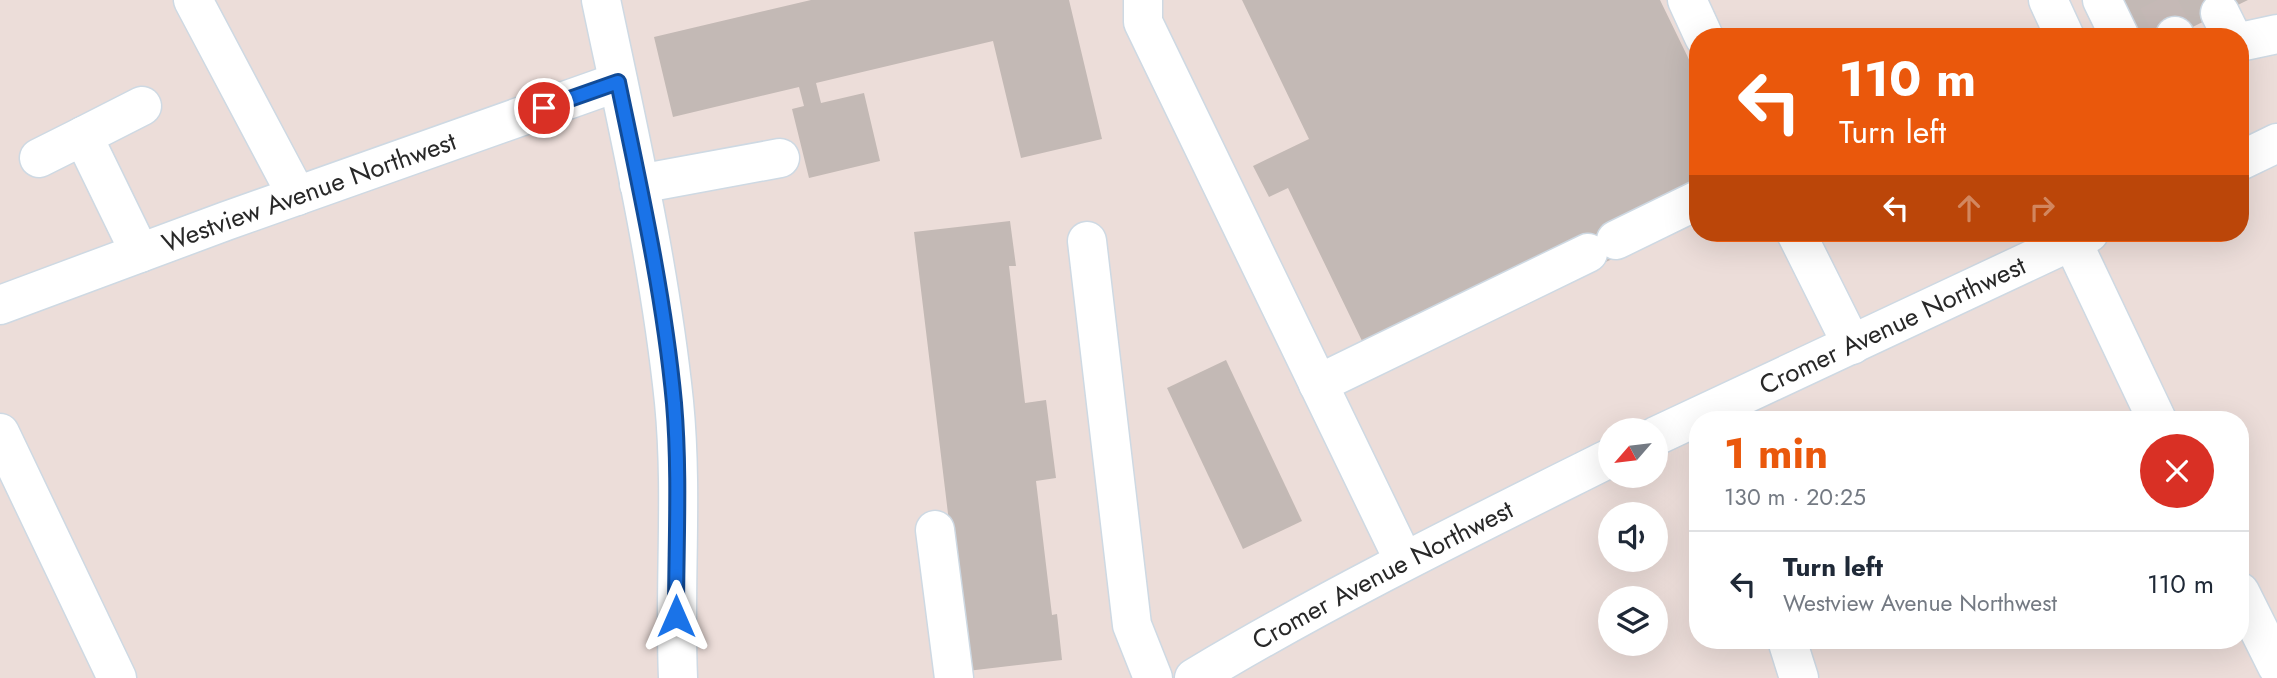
<!DOCTYPE html>
<html lang="en">
<head>
<meta charset="utf-8">
<style>
	:root { --surface:#fff; --page:#f2f2f3; --text:#1f2937; --muted:#747a83; --line:#e0e1e3; --accent:#ea580c }
	body { margin:0; font-family:Jost,sans-serif; background:var(--page); color:var(--text); height:100vh; display:flex; flex-direction:column; font-size:26px; white-space:nowrap }
	* { box-sizing:border-box; margin:0 }
	p { font-size:23px; color:var(--muted) }
	.icon { flex:none; width:38px; height:38px; fill:none; stroke:currentColor; stroke-width:2; stroke-linecap:round; stroke-linejoin:round }
	.map { position:relative; flex:1; overflow:hidden }
	.panel { position:absolute; left:1689px; top:411px; width:560px; height:238px; display:flex; flex-direction:column; background:var(--surface); border-radius:28px; box-shadow:0 7px 28px #0002 }
	.panel>* { flex:none }
	.top-card { position:absolute; left:1689px; top:28px; width:560px; height:214px; border-radius:28px; box-shadow:0 7px 28px #0002; background:#ea580c; color:#fff; overflow:hidden }
	.needle { width:46px; rotate:242deg }
	.controls { position:absolute; left:1598px; top:418px; display:grid; gap:14px }
	.controls a { display:grid; place-items:center; width:70px; height:70px; border-radius:50%; background:var(--surface); box-shadow:0 7px 28px #0002; font-size:35px }
	.pin { position:absolute; display:grid; place-items:center; width:60px; height:60px; color:#fff; margin:-30px; border:4px solid #fff; border-radius:50%; box-shadow:0 2px 7px #0007 }
	.me { position:absolute; width:77px; margin:-38px; rotate:0deg; stroke-linejoin:round; filter:drop-shadow(0 0 5px #0008) }
	.turn { display:flex; align-items:center; gap:24px; height:147px; padding:0 35px; font-size:32px }
	.turn .icon { width:91px; height:91px; stroke-width:2.5 }
	.turn b { display:block; font-size:49px; line-height:60px }
	.lanes { display:flex; align-items:center; height:66px; padding:0 35px; background:#0003; justify-content:center; gap:35px; direction:ltr }
	.lanes .off { opacity:.35 }
	.round { display:grid; place-items:center; flex:none; width:74px; height:74px; border-radius:37px; background:var(--page) }
	.overview { display:flex; align-items:center; justify-content:space-between; height:119px; padding:0 35px }
	h1 { font-size:42px; font-weight:700; line-height:52px; color:var(--accent) }
	ul { padding:0; list-style:none }
	li { display:flex; align-items:center; gap:21px; height:105px; padding:0 35px; border-top:2px solid var(--line) }
	li div { flex:1 }
	li b { display:block; font-size:26px }
	li em { font-style:normal }
	.map>svg:first-child { display:block }
</style>
</head>
<body>
<div class="map">
<svg width="2277" height="678" viewBox="0 0 2277 678">
	<rect width="100%" height="100%" fill="#ecddd9"/>
	<!-- building -->
	<g fill="#c3b9b5">
		<polygon points="811,0 1069,0 1102,139 1021,158 993,41 816,83 821,103 864,93 880,161 809,178 792,109 804,106 799,87 673,117 654,37"/>
		<polygon points="1242,0 1660,0 1698,78 1698,185 1623,254 1595,267 1364,345 1288,188 1269,197 1253,166 1309,139"/>
		<polygon points="2122,0 2248,0 2172,37 2140,37"/>
		<polygon points="1010,221 1016,266 1009,266 1025,403 1046,400 1056,478 1036,481 1052,615 1057,614 1062,660 967,671 914,232"/>
		<polygon points="1226,360 1302,521 1243,549 1167,388"/>
	</g>
	<g fill="none" stroke-linecap="round" stroke-linejoin="round">
		<!-- minor-tunnel -->
		<polyline stroke="#c5b9b6" stroke-width="38" stroke-dasharray="38 19" stroke-linecap="butt" points="2157,0 2175,36"/>
		<!-- minor casing -->
		<g stroke="#ced9e3" stroke-width="41">
			<g id="minor">
				<polyline points="193,0 297,196"/>
				<path d="M601,0C629,133 660,267 674,402C683,493 674,586 678,678"/>
				<polyline points="1143,0 1143,22 1404,561"/>
				<polyline points="1687,0 1704,37"/>
				<polyline points="2048,0 2065,37"/>
				<polyline points="2102,0 2120,37"/>
				<polyline points="2220,13 2232,37"/>
				<polyline points="2175,36 2175,37"/>
				<polyline points="2240,42 2277,34"/>
				<polyline points="83,136 142,106"/>
				<polyline points="39,158 83,136 140,253"/>
				<polyline points="2240,161 2277,143"/>
				<polyline points="639,184 780,158"/>
				<polyline points="1796,233 1852,345"/>
				<polyline points="1616,240 1698,200"/>
				<polyline points="1087,241 1132,625 1153,678"/>
				<polyline points="2072,241 2157,420"/>
				<path id="s1" d="M0,305L226,221L618,82"/>
				<polyline points="1318,384 1588,253"/>
				<polyline points="0,433 117,678"/>
				<path id="s2" d="M1656,436L2089,233"/>
				<polyline points="935,530 954,678"/>
				<polyline points="2240,592 2277,666"/>
				<polyline points="1787,640 1799,678"/>
				<path id="s3" d="M1194,678C1329,597 1470,528 1610,458"/>
			</g>
		</g>
		<!-- minor -->
		<use href="#minor" stroke="#fff" stroke-width="38"/>
	</g>
	<g fill="none" stroke-linecap="round" stroke-linejoin="round">
		<!-- route casing -->
		<g stroke="#114b97" stroke-width="18">
			<path id="route" d="M544,108L618,82C640,188 664,295 674,403C680,473 676,545 676,616"/>
		</g>
		<!-- route -->
		<use href="#route" stroke="#1a73e8" stroke-width="12"/>
	</g>
	<g text-anchor="middle" stroke-width="7" stroke-linejoin="round" paint-order="stroke">
		<!-- street labels -->
		<g font-size="26" fill="#282828" stroke="#fff">
			<text dy="9" stroke="none"><textPath href="#s1" startOffset="329">Westview Avenue Northwest</textPath></text>
			<text dy="9" stroke="none"><textPath href="#s2" startOffset="261">Cromer Avenue Northwest</textPath></text>
			<text dy="9" stroke="none"><textPath href="#s3" startOffset="215">Cromer Avenue Northwest</textPath></text>
		</g>
	</g>
</svg>
<div class="controls">
<a><svg class="needle" viewBox="-14 -14 28 28"><path d="M0-13l5 13h-10z" fill="#e53935"/><path d="M0 13l5-13h-10z" fill="#747a83"/></svg></a>
<a><svg class="icon" aria-label="sound" viewBox="0 0 24 24"><path d="M4 9h4l5-4v14l-5-4H4zM17 9q2 3 0 6"/></svg></a>
<a><svg class="icon" aria-label="layers" viewBox="0 0 24 24"><path d="M12 4l9 5-9 5-9-5zM3 14l9 5 9-5"/></svg></a>
</div>
<div class="pin" style="left:544px;top:108px;background:#d93025"><svg class="icon" aria-label="arrive" viewBox="0 0 24 24"><path d="M6 21V4h12l-3 4 3 4H6"/></svg></div>
<svg class="me" style="left:676px;top:616px" viewBox="-20 -20 40 40"><path d="M0-17L14 15 0 8-14 15z" fill="#1a73e8" stroke="#fff" stroke-width="4"/></svg>
<div class="top-card">
<div class="turn"><svg class="icon" aria-label="left" viewBox="0 0 24 24"><path d="M17 20v-9H6M10 6l-5 5 5 5"/></svg><div><b>110 m</b>Turn left</div></div>
<div class="lanes"><svg class="icon" aria-label="left" viewBox="0 0 24 24"><path d="M17 20v-9H6M10 6l-5 5 5 5"/></svg><svg class="icon off" aria-label="ahead" viewBox="0 0 24 24"><path d="M12 20V5M6 11l6-6 6 6"/></svg><svg class="icon off" aria-label="right" viewBox="0 0 24 24"><path d="M7 20v-9h11M14 6l5 5-5 5"/></svg></div>
</div>
<section class="panel">
<div class="overview"><div><h1>1 min</h1><p>130 m · 20:25</p></div><a class="round" style="background:#d93025;color:#fff"><svg class="icon" aria-label="close" viewBox="0 0 24 24"><path d="M6 6l12 12M18 6L6 18"/></svg></a></div>
<ul>
<li><svg class="icon" aria-label="left" viewBox="0 0 24 24"><path d="M17 20v-9H6M10 6l-5 5 5 5"/></svg><div><b>Turn left</b><p>Westview Avenue Northwest</p></div><em>110 m</em></li>
</ul>
</section>
</div>
</body>
</html>
